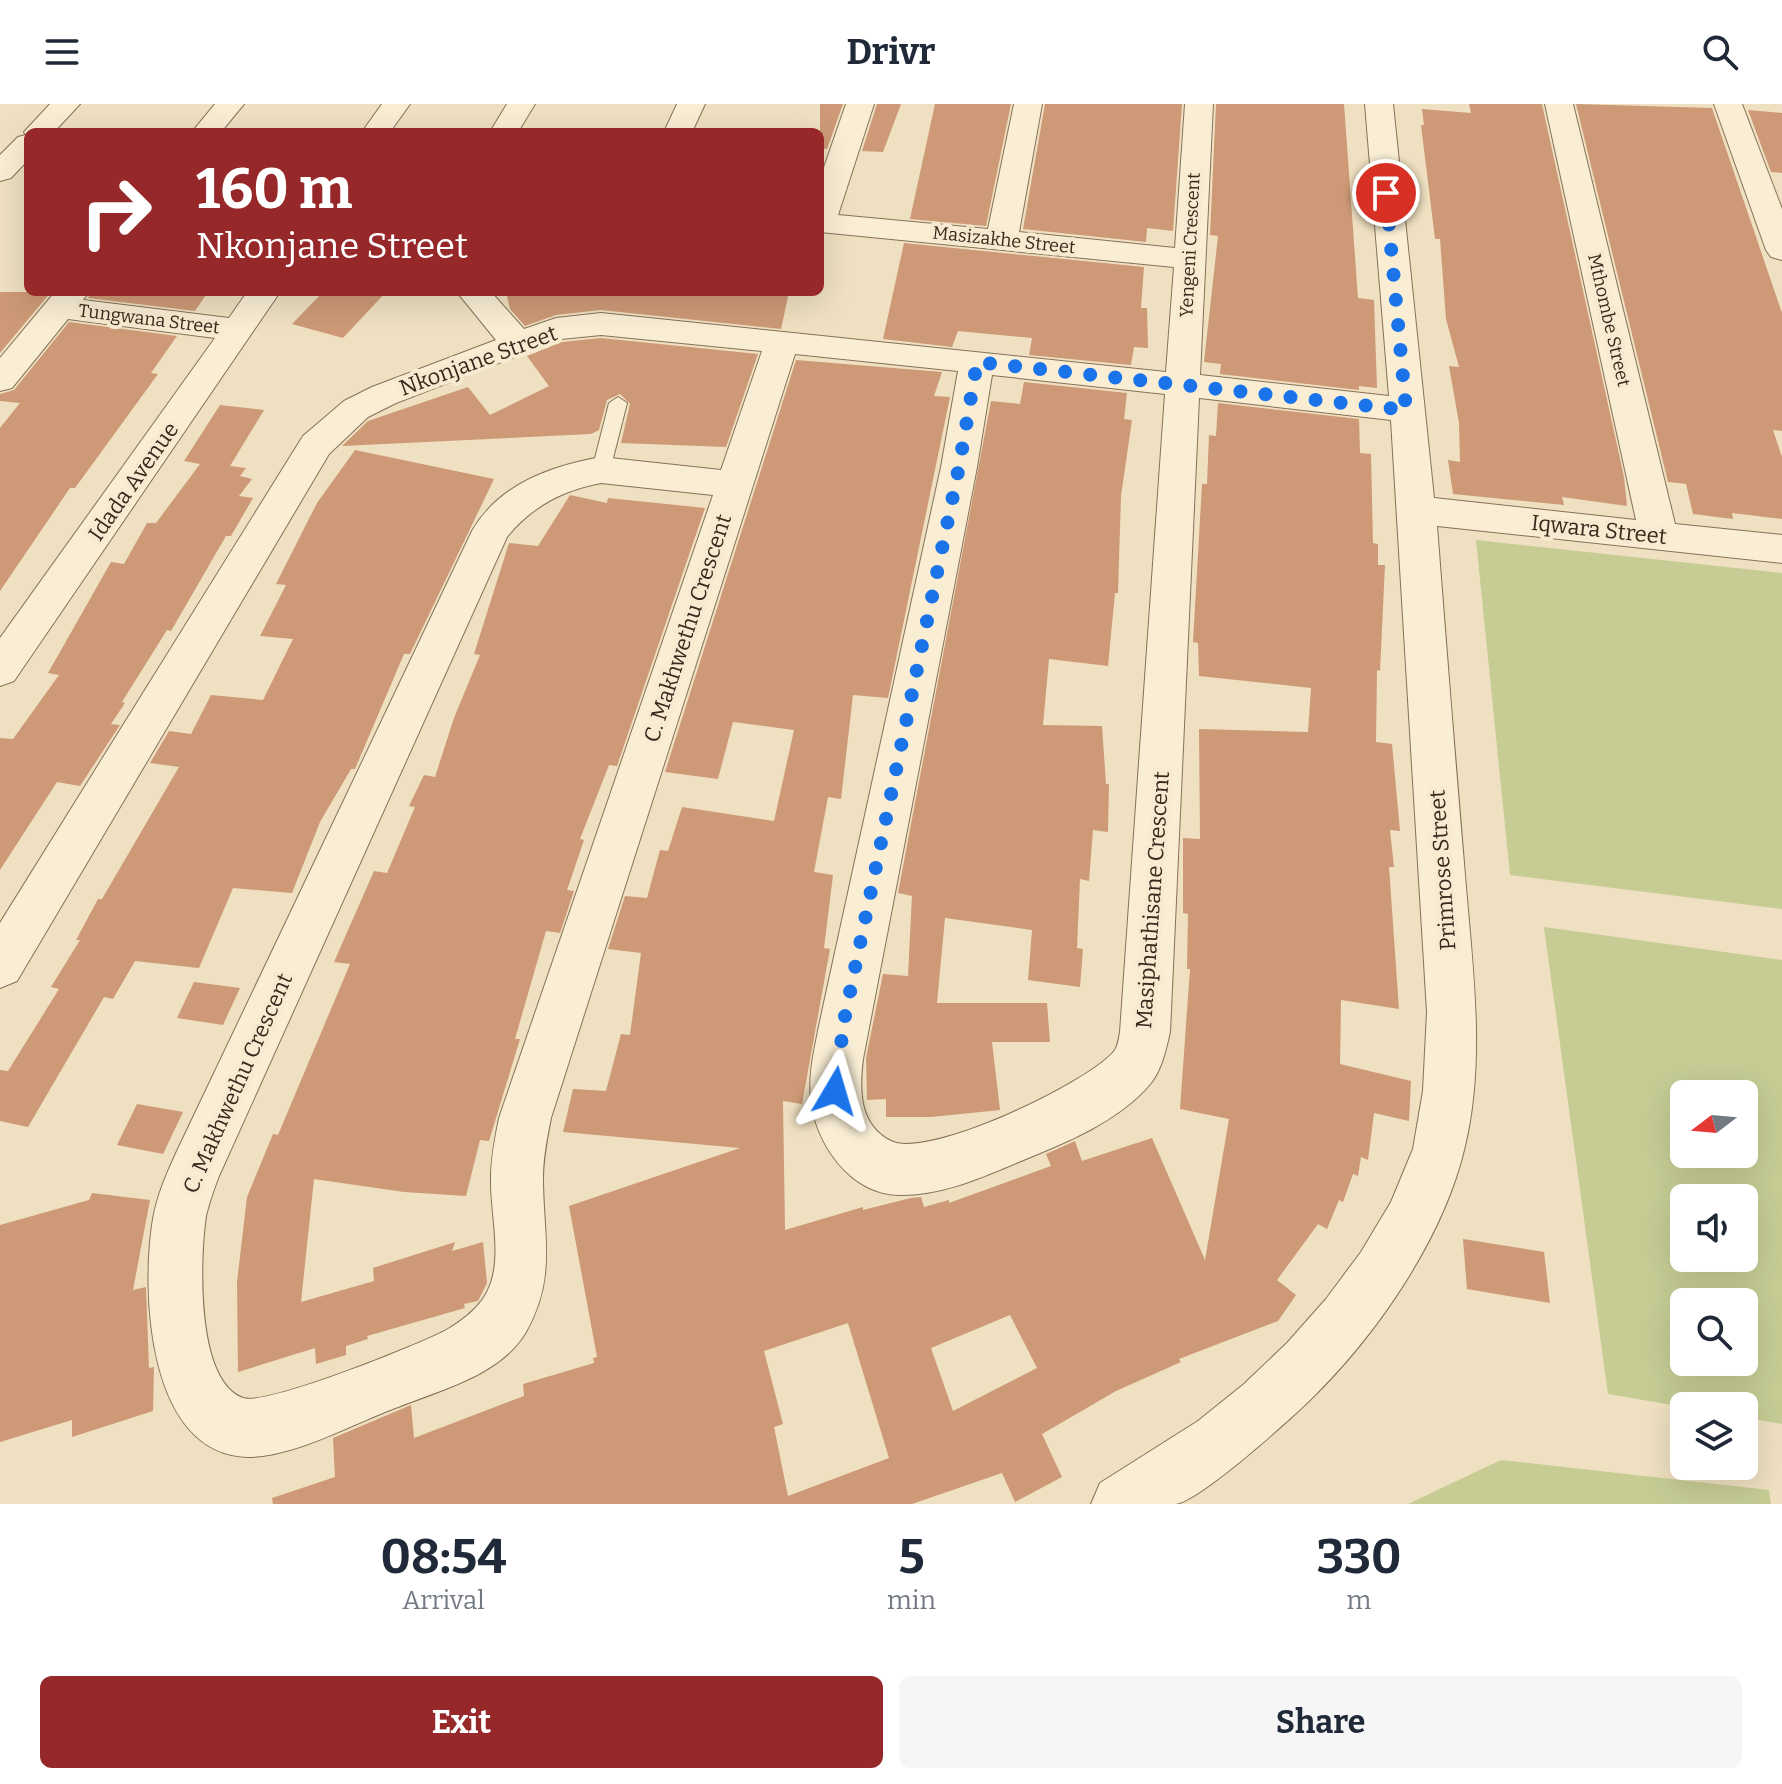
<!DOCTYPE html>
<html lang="en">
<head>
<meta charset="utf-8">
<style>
	:root { --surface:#fff; --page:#f6f6f7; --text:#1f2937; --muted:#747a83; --accent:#97282a }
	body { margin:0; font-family:Bitter,serif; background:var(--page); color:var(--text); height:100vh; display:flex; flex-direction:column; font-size:30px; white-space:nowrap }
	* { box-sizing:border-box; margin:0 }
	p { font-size:26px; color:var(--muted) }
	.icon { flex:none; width:44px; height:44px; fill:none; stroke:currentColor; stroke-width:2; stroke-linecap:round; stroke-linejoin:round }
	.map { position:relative; height:1400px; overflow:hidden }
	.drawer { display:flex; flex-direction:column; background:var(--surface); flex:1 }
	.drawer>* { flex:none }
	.hud { position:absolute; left:24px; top:24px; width:800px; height:168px; border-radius:12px; box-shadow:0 8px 32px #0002; background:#97282a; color:#fff; overflow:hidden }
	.needle { width:52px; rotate:254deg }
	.buttons { position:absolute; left:1670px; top:976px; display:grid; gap:16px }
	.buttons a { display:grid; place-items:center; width:88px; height:88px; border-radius:12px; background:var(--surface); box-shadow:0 8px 32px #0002; font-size:40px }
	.pin { position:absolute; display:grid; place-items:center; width:68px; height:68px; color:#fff; margin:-34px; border:4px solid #fff; border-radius:50%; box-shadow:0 2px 8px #0007 }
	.me { position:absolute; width:88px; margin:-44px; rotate:7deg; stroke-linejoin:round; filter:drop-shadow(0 0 6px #0008) }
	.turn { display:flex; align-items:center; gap:28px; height:168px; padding:0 40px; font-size:36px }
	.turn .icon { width:104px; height:104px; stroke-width:2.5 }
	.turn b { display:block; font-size:56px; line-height:68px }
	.eta { display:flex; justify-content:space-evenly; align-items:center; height:136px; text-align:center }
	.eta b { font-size:48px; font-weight:700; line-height:56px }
	.action { display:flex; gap:16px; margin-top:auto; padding:16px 40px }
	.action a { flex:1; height:92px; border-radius:12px; background:var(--accent); color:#fff; font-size:32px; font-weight:700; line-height:92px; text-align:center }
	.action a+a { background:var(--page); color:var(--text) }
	header { display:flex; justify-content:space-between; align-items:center; height:104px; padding:0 40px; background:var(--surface); font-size:36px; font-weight:700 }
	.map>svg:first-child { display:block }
</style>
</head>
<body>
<header><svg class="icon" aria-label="menu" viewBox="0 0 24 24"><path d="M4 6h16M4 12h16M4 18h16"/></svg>Drivr<svg class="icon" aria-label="search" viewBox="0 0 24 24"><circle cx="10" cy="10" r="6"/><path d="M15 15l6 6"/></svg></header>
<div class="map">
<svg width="1782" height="1400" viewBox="0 0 1782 1400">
	<rect width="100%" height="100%" fill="#eee0c0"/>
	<!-- green -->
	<g fill="#c6cc94" fill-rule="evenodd">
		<polygon points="1476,436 1782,469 1782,805 1510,771"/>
		<path d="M1544,823L1782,856V1320L1744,1313V1302L1684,1303L1608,1290ZM1684,990H1744V1050H1684ZM1744,1094V1154H1684V1094ZM1684,1198H1744V1258H1684Z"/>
		<polygon points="1501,1356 1769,1386 1771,1400 1408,1400"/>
	</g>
	<!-- building -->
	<g fill="#cd9976" fill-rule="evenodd">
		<polygon points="820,0 843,0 827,45 820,44"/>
		<polygon points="877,0 901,0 883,48 862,47"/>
		<polygon points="935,0 1011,0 986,122 910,115"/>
		<polygon points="1045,0 1182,0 1173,127 1147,124 1146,138 1023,125"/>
		<polygon points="1216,0 1344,0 1358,194 1374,196 1377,284 1359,282 1359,286 1220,270 1221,260 1204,258 1218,132 1210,131"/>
		<polygon points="1469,0 1542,0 1624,373 1627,402 1562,393 1564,401 1453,390 1448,356 1460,358 1459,319 1449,262 1459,263 1446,215 1440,135 1435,135 1421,21 1424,21 1422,5 1471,9"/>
		<polygon points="1576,0 1712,4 1782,209 1782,327 1773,326 1782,353 1782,415 1732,409 1733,415 1693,410 1686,380 1668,378"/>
		<polygon points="1748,6 1782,9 1782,69 1771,68"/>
		<polygon points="904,139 1144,163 1141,204 1147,204 1148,244 1134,243 1131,261 1029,251 1032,234 958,227 952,243 883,235"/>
		<polygon points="0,188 51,188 0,249"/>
		<polygon points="92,188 208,188 195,207 88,194"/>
		<polygon points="323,188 386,188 343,234 292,220"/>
		<polygon points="506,188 789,188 781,225 601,206 556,211 525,222 510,205"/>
		<polygon points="69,218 177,232 151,269 158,270 75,384 70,384 0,487 0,324 20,299 0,297 0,290 14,286"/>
		<polygon points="601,234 758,250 726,343 621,339 630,300 620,290 607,296 599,326 591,330 342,342 368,317 468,283 490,311 549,282 527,252 562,238"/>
		<path d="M796,256L942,268L934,292L950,293L888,594L853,591L841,695L828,693L814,768L833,771L824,844L830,845L802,1000L783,997L785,1126L863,1103V1106L911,1094L921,1093L924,1103L949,1096V1099L1051,1062L1046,1050L1075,1037L1082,1057L1152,1034L1205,1156L1229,1015L1180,1005L1190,865H1187L1188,810L1183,809V734L1200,735L1199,625L1308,628L1311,584L1199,572L1198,539L1193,538L1202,380H1207L1209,331L1216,332L1218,299L1359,315L1360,349L1371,350L1373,439L1378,440V461H1385L1380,567L1377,566L1376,638L1392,640L1400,727L1390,726L1394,763H1389L1399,905L1341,896L1340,960L1411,977L1409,1017L1374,1009L1368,1056L1361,1053L1358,1072L1353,1070L1343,1098L1339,1096L1327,1125L1318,1120L1277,1176L1296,1191L1278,1217L1179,1255L1181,1258L1116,1287L1042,1330L1062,1373L1015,1398L1002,1369L912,1400H273L272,1394L335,1373L333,1334L411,1301L414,1334L524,1292L523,1280L594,1259L593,1254L597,1253L569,1102L740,1044L563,1028L573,985L606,987L621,930L630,931L641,849L608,845L625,792L647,794L660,746L668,747L682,703L774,717L794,626L733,618L718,675L665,668ZM1010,1211L1037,1264L953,1307L931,1244ZM848,1219L889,1354L788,1392L774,1323L783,1320L764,1247Z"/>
		<polygon points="1024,278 1127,289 1124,315 1132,316 1121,392 1118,489 1115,489 1108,562 1049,555 1043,621 1102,622 1106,680 1109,680 1108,728 1093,726 1089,777 1080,775 1077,844 1083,845 1080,883 1028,876 1032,826 945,814 937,899 1047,899 1050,938 992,938 1000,1006 931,1013 886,1013 886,995 867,996 866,954 883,870 908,872 912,792 898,789 991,297 1020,300"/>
		<polygon points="220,301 264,306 230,362 246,364 240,372 252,375 239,392 253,394 231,432 226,432 171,527 167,526 122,598 125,599 111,620 120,621 80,682 57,678 0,766 0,634 13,635 59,571 48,569 111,458 124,460 147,419 156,419 200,360 184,357"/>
		<polygon points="355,346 494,375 410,550 404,550 355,665 351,665 320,718 292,789 233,784 199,864 135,857 113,895 104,893 28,1023 0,1017 0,966 8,967 59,885 51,883 80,836 76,836 98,795 102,795 179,663 150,659 169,627 191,630 211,591 263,596 293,535 260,532 286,481 276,480 317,399"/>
		<polygon points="570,391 607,399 608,394 705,404 617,662 609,661 580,735 584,736 567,786 574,787 560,829 546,827 515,935 520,935 489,1037 480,1036 466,1092 404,1088 314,1075 301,1198 374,1177 373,1164 455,1138 452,1147 483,1138 487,1179 478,1197 464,1200 465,1204 367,1232 368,1235 346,1242 346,1251 316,1260 315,1244 238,1268 237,1178 247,1093 273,1030 278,1031 350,860 334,858 374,767 387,769 415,703 409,702 424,671 435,673 454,614 480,551 474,550 509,439 538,442"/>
		<polygon points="194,878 240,884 223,921 177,914"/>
		<polygon points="137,1000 183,1008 163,1050 117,1041"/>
		<polygon points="92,1089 150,1096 133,1186 146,1183 149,1264 154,1263 153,1307 72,1333 72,1316 0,1338 0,1121 89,1096"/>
		<polygon points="1463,1135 1544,1148 1550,1199 1467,1185"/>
	</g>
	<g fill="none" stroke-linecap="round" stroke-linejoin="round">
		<!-- lane casing -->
		<g stroke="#877158" stroke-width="2">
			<polygon id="lane" points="618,293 627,299 610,366 601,372 592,366 609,299"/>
		</g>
		<!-- street casing -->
		<g stroke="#877158" stroke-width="2">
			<g id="street">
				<polygon points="50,0 80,0 54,28 28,28 28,56 11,74 0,77 0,51 18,33 26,31 24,28"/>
				<polygon points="215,0 244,0 221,28 192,28"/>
				<polygon points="382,0 410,0 390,28 362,28"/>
				<polygon points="507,0 535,0 518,28 490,28"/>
				<polygon points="677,0 705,0 692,28 664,28"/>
				<path d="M846,0H874L838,111L988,125L1014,0H1042L1019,128L1175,144L1185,0H1213L1200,271L1389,292L1365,0H1393L1434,394L1636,416L1545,0H1573L1675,420L1782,431V459L1437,422C1446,538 1455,655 1465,771C1472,860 1486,954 1465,1042C1444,1134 1376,1232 1309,1297C1287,1318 1202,1395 1176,1400C1149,1400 1118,1400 1091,1400L1100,1379L1198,1317L1244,1280L1287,1239L1326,1195L1361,1148L1391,1098L1413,1045L1423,987L1427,908L1391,316L1199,294L1170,928C1166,945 1162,965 1151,979C1120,1017 1065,1039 1021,1057C983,1073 941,1092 899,1091C850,1090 815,1039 811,995C808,969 815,943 820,917L941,363L958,267L795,250L551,1014C547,1034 543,1054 543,1074C543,1132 557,1173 526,1228C501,1271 441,1286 398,1303C354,1319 295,1353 248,1353C147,1351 141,1186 153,1115C157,1091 167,1069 177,1047L472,427C499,380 551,362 601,353L721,366L762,247L601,231L561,235L396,299L368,313L329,350L17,877L0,884V819L303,332L344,297L372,283L496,236L457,188H491L524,225L556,214L601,209L1166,268L1174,163L820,128V75ZM992,271L1165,290L1120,928C1119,934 1118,941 1115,946C1091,978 927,1056 891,1037C859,1021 859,986 863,955L977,363ZM601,379L713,391L499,1014C495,1034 491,1054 491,1074C490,1109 504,1156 487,1188C479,1204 463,1216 448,1225C422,1240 266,1302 243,1294C195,1276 200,1153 206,1112C209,1099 214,1085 219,1072L507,433C531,403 563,386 601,379Z"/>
				<polygon points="1714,0 1742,0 1782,105 1782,156 1771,153 1766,146"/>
				<polygon points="55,188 89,188 83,196 229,214 247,188 280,188 14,577 0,582 0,534 215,234 68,215 12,284 0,287 0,254"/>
			</g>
		</g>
		<!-- lane -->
		<use href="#lane" fill="#f9edd4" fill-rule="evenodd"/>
		<!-- street -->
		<use href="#street" fill="#f9edd4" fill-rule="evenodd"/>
	</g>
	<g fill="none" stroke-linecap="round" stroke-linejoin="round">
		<!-- route -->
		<polyline stroke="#1a73e8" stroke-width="14" stroke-dasharray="0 25.2" points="835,987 844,917 959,363 977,258 1406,306 1386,89"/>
	</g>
	<g text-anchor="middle" stroke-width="8" stroke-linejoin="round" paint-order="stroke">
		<!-- far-street labels -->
		<g font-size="18" fill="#37291d" stroke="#f6ead0">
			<text transform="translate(1004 136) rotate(6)" y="6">Masizakhe Street</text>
			<text transform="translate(1190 141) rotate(-87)" y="6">Yengeni Crescent</text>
			<text transform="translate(149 215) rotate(7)" y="6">Tungwana Street</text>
			<text transform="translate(1609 216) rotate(77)" y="6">Mthombe Street</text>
		</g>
		<!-- street labels -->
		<g font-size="22" fill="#37291d" stroke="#f6ead0">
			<text transform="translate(478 256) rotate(-20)" y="8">Nkonjane Street</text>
			<text transform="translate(133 377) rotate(-55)" y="8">Idada Avenue</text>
			<text transform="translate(1599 425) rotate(6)" y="8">Iqwara Street</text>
			<text transform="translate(687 524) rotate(-72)" y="8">C. Makhwethu Crescent</text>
			<text transform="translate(1442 766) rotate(-94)" y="8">Primrose Street</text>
			<text transform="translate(1152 796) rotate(-86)" y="8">Masiphathisane Crescent</text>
			<text transform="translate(237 979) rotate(-66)" y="8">C. Makhwethu Crescent</text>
		</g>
	</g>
</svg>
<div class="buttons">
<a><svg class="needle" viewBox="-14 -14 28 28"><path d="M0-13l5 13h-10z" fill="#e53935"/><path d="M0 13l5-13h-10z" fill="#747a83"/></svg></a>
<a><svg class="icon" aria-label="sound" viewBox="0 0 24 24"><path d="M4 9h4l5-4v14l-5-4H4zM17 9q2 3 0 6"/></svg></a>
<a><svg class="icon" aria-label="search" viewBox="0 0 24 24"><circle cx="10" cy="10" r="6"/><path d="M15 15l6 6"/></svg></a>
<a><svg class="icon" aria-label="layers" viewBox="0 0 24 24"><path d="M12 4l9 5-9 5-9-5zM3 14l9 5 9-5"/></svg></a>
</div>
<div class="pin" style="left:1386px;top:89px;background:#d93025"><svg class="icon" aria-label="arrive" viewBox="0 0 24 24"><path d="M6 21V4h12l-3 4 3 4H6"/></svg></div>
<svg class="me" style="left:835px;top:987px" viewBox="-20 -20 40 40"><path d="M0-17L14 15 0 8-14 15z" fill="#1a73e8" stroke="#fff" stroke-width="4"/></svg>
<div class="hud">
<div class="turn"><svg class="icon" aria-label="right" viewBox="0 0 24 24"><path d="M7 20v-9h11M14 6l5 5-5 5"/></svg><div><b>160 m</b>Nkonjane Street</div></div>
</div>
</div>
<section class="drawer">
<div class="eta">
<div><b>08:54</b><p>Arrival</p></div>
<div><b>5</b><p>min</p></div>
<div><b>330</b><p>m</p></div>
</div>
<div class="action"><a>Exit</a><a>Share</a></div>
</section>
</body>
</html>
